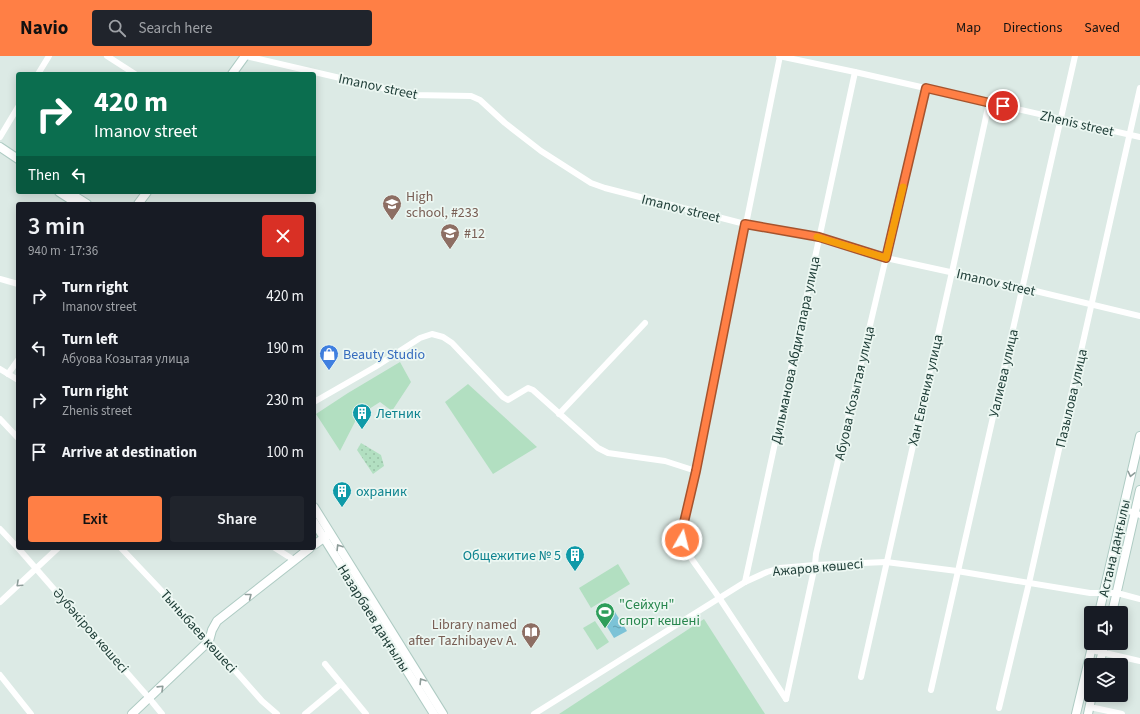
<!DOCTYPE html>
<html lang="en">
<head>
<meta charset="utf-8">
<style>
	:root { --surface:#171b24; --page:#20242c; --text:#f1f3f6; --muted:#9ea1a6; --accent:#ff7f45 }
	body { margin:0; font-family:"Source Sans 3",sans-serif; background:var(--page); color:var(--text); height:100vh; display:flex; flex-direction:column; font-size:15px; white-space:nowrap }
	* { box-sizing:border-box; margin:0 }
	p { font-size:13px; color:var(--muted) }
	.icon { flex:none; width:22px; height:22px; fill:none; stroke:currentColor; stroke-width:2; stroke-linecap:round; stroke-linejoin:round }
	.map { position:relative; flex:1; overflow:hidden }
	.sheet { position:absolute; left:16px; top:146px; width:300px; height:348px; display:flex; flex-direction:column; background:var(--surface); border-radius:4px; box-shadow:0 2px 10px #0003 }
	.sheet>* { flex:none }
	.guide { position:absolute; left:16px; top:16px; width:300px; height:122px; border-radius:4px; box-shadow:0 2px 10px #0003; background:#0b6e4f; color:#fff; overflow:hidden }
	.buttons { position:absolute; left:1084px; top:550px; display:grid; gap:8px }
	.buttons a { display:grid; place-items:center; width:44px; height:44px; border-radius:4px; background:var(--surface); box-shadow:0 2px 10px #0003; font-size:20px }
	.pin { position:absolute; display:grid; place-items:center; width:34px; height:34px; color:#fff; margin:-17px; border:2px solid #fff; border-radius:50%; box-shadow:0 1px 4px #0007 }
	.me { position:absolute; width:44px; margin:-22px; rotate:8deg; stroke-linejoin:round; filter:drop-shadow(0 0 3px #0008) }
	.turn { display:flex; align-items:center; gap:14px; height:84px; padding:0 12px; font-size:18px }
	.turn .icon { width:52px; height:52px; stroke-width:2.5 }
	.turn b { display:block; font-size:28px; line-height:34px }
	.then { display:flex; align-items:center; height:38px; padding:0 12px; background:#0003; gap:8px; font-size:15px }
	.round { display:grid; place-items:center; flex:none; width:42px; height:42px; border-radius:4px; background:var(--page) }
	.overview { display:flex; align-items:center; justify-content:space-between; height:68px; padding:0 12px }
	h1 { font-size:24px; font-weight:600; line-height:30px }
	.action { display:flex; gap:8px; margin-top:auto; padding:8px 12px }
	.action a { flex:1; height:46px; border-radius:4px; background:var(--accent); color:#111; font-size:16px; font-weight:600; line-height:46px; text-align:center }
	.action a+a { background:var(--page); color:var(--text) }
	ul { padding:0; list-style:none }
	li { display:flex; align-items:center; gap:12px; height:52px; padding:0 12px }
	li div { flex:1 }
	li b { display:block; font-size:15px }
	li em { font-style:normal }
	header { display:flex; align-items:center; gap:24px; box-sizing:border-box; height:56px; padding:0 20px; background:var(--accent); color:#111 }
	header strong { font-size:19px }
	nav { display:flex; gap:22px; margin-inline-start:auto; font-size:14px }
	.search { width:280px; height:36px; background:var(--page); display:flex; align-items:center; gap:10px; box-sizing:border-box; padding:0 14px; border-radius:4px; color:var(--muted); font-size:15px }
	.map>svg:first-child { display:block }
</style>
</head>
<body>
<header>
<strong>Navio</strong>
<div class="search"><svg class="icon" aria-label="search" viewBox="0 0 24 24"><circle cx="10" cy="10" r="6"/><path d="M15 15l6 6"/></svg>Search here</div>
<nav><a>Map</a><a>Directions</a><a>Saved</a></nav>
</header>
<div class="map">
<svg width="1140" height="658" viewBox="0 0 1140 658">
	<defs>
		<pattern id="grass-dots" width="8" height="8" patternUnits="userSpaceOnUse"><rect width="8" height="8" fill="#b2dfc1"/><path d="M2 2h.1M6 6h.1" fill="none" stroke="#98c0a6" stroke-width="1.8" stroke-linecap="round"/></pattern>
		<pattern id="water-ripples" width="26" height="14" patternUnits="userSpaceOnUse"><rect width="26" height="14" fill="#7cc3d7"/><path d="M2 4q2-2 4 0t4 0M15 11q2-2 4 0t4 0" fill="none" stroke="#65a0af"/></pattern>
	</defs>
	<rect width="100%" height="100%" fill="#dceae5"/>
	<!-- grass -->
	<polygon fill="url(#grass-dots)" points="361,387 381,399 384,410 373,418 357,394"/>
	<!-- park -->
	<g fill="#b2dfc1">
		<polygon points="400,306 411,326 392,355 380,346 358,360 340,395 316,358 348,337"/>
		<polygon points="468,328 537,391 493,418 445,346"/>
		<polygon points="618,508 630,528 591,552 579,532"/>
		<polygon points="704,563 765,658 559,658"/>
		<polygon points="595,565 609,586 597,594 583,572"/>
	</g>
	<!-- water -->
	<polygon fill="url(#water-ripples)" points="613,553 627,575 614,582 601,561"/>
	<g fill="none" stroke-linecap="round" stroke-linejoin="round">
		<!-- secondary casing -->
		<g stroke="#aecbc3" stroke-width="10">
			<g id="secondary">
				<polyline points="232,18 245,0"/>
				<polyline points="0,91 18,103"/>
				<polyline points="59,136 73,145"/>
				<polyline points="68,136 87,148"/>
				<polyline points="138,148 147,136"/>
				<polyline points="314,451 443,658"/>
				<polyline points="314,466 434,658"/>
				<polyline points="314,489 328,479"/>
				<polyline points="1099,557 1140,380"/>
				<polyline points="1112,557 1140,434"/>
				<polyline points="1099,609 1105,587"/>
				<polyline points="132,658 209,585 212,574 217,565 310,492"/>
				<polyline points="1076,658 1093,587"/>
				<polyline points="1088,658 1092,639"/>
			</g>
		</g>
		<!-- street -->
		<g stroke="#fff" stroke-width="6">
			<polyline points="107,0 135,18"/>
			<polyline points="246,0 413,39 471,40 480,44 505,67 541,95 591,127 605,132 745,168 819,181 886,202 1023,232 1140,260"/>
			<polyline points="779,0 855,16 1140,81"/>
			<polyline points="780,0 696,415 681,479 682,488 686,495 720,543 786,643"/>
			<polyline points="38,18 49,0"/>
			<polyline points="0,81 18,51"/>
			<polyline points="0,223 18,228"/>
			<polyline points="0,313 18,324"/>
			<polyline points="8,318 18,304"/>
			<polyline points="314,346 375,311 420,282 432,278 443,281 452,287 503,341 508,344 528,332 533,334 598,392 608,397 665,405 696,415"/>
			<polyline points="559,358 645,267"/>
			<polyline points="0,363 18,382"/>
			<polyline points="1123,453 1140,459"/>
			<polyline points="0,473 18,492"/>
			<polyline points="18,492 149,642 162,658"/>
			<polyline points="121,492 209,585 262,645 277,658"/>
			<polyline points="275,492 294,504"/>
			<polyline points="745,526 855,16"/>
			<polyline points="0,546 58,492"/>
			<polyline points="1092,594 1140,605"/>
			<polyline points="325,608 366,658"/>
			<polyline points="0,619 31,658"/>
			<polyline points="861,621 952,216 989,47"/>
			<polyline points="931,634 1075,0"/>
			<polyline points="786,643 815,509 816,498 926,32"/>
			<polyline points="1090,651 1122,658"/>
			<polyline points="999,652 1029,527 1140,32"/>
			<polyline points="305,658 341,628"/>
			<polyline points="534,658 745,526 767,516 780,512 815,509 886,506 957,515 1090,537 1117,537 1140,543"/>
		</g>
		<!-- secondary -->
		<use href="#secondary" stroke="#fff" stroke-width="8"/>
	</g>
	<!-- one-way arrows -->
	<defs><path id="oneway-chevron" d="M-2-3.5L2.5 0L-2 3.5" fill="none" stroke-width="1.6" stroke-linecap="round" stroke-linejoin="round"/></defs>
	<g stroke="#8e9d9a">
		<use href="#oneway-chevron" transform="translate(1131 418) rotate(103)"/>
		<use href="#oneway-chevron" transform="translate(339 491) rotate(-122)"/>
		<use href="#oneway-chevron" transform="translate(19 528) rotate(137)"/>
		<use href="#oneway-chevron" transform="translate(249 540) rotate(-38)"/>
		<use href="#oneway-chevron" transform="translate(422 625) rotate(-122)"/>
		<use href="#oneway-chevron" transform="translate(161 632) rotate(-44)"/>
	</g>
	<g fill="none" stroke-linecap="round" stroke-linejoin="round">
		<!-- route casing -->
		<g stroke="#a6532d" stroke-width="10">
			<polyline id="route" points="682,484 681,479 696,415 745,168 819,181 886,202 926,32 1003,50"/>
		</g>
		<!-- route -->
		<use href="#route" stroke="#ff7f45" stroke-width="7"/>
		<!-- slow -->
		<polyline stroke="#f59e0b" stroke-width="7" points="817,181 886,202 903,131"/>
	</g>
	<!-- icons -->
	<defs>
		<g id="school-pin" transform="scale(1)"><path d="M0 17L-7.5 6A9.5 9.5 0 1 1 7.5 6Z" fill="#8d6e63" stroke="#ecf7f2"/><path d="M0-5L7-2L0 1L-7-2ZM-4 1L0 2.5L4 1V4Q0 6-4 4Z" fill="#fff"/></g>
		<g id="shop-pin" transform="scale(1)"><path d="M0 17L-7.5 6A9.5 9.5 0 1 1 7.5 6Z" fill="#3f7fe0" stroke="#ecf7f2"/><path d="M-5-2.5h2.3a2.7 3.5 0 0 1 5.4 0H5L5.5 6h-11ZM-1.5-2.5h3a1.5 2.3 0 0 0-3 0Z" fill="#fff"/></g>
		<g id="building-pin" transform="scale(1)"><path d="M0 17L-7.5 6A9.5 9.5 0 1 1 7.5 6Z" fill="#0f9aa8" stroke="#ecf7f2"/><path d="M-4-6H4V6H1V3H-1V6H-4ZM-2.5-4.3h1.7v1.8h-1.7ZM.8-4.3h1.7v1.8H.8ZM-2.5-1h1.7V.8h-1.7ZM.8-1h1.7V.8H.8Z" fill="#fff"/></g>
		<g id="stadium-pin" transform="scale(1)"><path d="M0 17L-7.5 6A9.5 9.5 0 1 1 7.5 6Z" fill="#2e9e5b" stroke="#ecf7f2"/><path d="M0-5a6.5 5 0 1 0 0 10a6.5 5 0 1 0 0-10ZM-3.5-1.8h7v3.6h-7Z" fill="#fff"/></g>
		<g id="library-pin" transform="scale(1)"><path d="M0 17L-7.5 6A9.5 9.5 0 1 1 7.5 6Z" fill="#8d6e63" stroke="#ecf7f2"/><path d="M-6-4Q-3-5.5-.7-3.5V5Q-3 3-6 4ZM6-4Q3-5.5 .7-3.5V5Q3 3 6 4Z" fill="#fff"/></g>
	</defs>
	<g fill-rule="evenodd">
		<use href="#school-pin" x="392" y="148"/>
		<use href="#school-pin" x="450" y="177"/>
		<use href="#shop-pin" x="329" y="298"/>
		<use href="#building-pin" x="362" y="357"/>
		<use href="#building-pin" x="342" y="435"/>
		<use href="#building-pin" x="575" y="499"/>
		<use href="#stadium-pin" x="605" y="556"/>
		<use href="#library-pin" x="531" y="576"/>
	</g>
	<g text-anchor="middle" stroke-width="3.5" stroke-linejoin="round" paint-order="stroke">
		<!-- street labels -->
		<g font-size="14" fill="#1c3b35" stroke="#ecf7f2">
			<text transform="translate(378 30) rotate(12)" y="5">Imanov street</text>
			<text transform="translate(1077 67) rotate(13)" y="5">Zhenis street</text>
			<text transform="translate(681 152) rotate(14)" y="5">Imanov street</text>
			<text transform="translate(996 226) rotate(13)" y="5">Imanov street</text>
			<text transform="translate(795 294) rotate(-78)" y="5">Дильманова Абдигапара улица</text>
			<text transform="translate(1003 317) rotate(-77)" y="5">Уалиева улица</text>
			<text transform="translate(925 334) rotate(-77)" y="5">Хан Евгения улица</text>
			<text transform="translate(854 337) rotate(-77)" y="5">Абуова Козытая улица</text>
			<text transform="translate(1071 342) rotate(-77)" y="5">Пазылова улица</text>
			<text transform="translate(1114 492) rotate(-77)" y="5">Астана даңғылы</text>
			<text transform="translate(818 511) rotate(-5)" y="5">Ажаров көшесі</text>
			<text transform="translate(374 562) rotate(58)" y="5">Назарбаев даңғылы</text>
			<text transform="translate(91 574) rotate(49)" y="5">Әубәкіров көшесі</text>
			<text transform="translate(199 575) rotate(48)" y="5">Тыныбаев көшесі</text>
		</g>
		<!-- education labels -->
		<g font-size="14" fill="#785e54" stroke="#ecf7f2" text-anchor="start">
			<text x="406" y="145">High<tspan x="406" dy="16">school, #233</tspan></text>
			<text x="464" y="182">#12</text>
			<text x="517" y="573" text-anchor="end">Library named<tspan x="517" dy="16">after Tazhibayev A.</tspan></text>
		</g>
		<!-- shop labels -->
		<g font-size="14" fill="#366cbe" stroke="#ecf7f2" text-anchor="start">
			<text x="343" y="303">Beauty Studio</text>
		</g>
		<!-- culture labels -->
		<g font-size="14" fill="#0d838f" stroke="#ecf7f2" text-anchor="start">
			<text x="376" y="362">Летник</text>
			<text x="356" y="440">охраник</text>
			<text x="561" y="504" text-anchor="end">Общежитие № 5</text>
		</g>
		<!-- leisure labels -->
		<g font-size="14" fill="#27864d" stroke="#ecf7f2" text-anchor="start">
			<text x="619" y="553">"Сейхун"<tspan x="619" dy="16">спорт кешені</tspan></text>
		</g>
	</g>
</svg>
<div class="buttons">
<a><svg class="icon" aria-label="sound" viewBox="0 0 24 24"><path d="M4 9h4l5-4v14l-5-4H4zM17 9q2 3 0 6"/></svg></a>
<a><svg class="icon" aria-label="layers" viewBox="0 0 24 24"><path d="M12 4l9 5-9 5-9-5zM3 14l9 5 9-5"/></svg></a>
</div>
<div class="pin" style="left:1003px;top:50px;background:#d93025"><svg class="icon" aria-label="arrive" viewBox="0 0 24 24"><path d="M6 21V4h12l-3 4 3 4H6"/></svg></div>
<svg class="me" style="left:682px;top:484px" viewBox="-20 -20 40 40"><circle r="17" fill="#ff7f45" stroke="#fff" stroke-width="3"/><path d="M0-11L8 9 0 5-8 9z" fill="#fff"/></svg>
<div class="guide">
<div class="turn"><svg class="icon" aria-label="right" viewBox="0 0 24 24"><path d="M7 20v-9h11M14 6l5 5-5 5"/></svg><div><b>420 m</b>Imanov street</div></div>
<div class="then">Then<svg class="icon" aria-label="left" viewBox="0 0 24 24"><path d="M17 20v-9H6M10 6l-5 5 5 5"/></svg></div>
</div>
<section class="sheet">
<div class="overview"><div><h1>3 min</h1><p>940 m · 17:36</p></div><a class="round" style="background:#d93025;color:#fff"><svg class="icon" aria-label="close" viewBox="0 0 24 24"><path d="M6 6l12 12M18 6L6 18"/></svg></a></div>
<ul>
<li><svg class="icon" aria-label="right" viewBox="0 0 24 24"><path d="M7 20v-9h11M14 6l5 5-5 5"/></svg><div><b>Turn right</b><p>Imanov street</p></div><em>420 m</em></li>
<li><svg class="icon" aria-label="left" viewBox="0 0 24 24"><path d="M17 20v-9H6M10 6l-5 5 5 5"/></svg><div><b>Turn left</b><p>Абуова Козытая улица</p></div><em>190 m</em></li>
<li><svg class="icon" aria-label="right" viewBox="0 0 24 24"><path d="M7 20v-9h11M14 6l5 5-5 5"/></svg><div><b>Turn right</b><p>Zhenis street</p></div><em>230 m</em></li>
<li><svg class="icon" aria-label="arrive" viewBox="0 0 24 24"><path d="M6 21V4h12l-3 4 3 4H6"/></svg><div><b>Arrive at destination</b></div><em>100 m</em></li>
</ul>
<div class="action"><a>Exit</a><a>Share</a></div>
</section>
</div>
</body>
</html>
